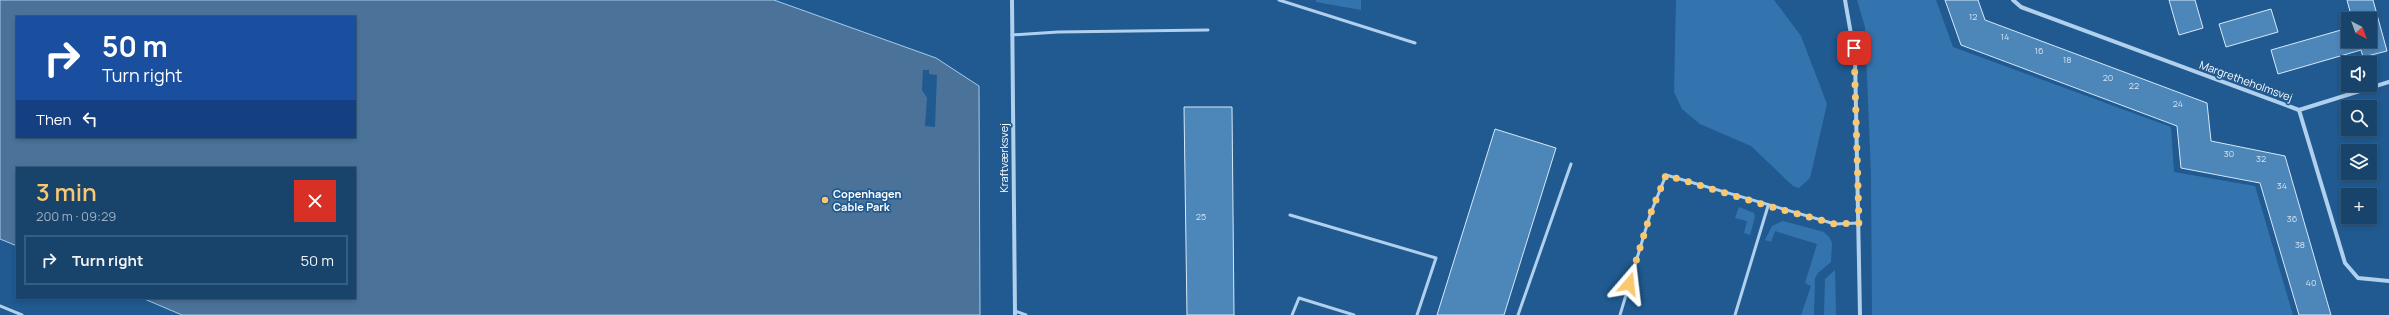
<!DOCTYPE html>
<html lang="en">
<head>
<meta charset="utf-8">
<style>
	:root { --surface:#18446c; --page:#214b72; --text:#f1f3f6; --muted:#9fb0c2; --line:#365c7f; --accent:#fac871 }
	body { margin:0; font-family:Manrope,sans-serif; background:var(--page); color:var(--text); height:100vh; display:flex; flex-direction:column; font-size:15px; white-space:nowrap }
	* { box-sizing:border-box; margin:0 }
	p { font-size:13px; color:var(--muted) }
	.icon { flex:none; width:22px; height:22px; fill:none; stroke:currentColor; stroke-width:2; stroke-linecap:round; stroke-linejoin:round }
	.map { position:relative; flex:1; overflow:hidden }
	.sheet { position:absolute; left:16px; top:167px; width:340px; height:132px; display:flex; flex-direction:column; background:var(--surface); border-radius:0px; box-shadow:0 2px 6px #0003,0 0 0 1px var(--line) }
	.sheet>* { flex:none }
	.hud { position:absolute; left:16px; top:16px; width:340px; height:122px; border-radius:0px; box-shadow:0 2px 6px #0003,0 0 0 1px var(--line); background:#1a4fa0; color:#fff; overflow:hidden }
	.needle { width:26px; rotate:139deg }
	.controls { position:absolute; left:2341px; top:12px; display:grid; gap:8px }
	.controls a { display:grid; place-items:center; width:36px; height:36px; border-radius:0px; background:var(--surface); box-shadow:0 2px 6px #0003,0 0 0 1px var(--line); font-size:20px }
	.pin { position:absolute; display:grid; place-items:center; width:34px; height:34px; color:#fff; margin:-17px; border-radius:8px; box-shadow:0 2px 6px #0006 }
	.me { position:absolute; width:44px; margin:-22px; rotate:17deg; stroke-linejoin:round; filter:drop-shadow(0 0 3px #0008) }
	.turn { display:flex; align-items:center; gap:14px; height:84px; padding:0 20px; font-size:18px }
	.turn .icon { width:52px; height:52px; stroke-width:2.5 }
	.turn b { display:block; font-size:28px; line-height:34px }
	.then { display:flex; align-items:center; height:38px; padding:0 20px; background:#0003; gap:8px; font-size:15px }
	.round { display:grid; place-items:center; flex:none; width:42px; height:42px; border-radius:0px; background:var(--page) }
	.head { display:flex; align-items:center; justify-content:space-between; height:68px; padding:0 20px }
	h1 { font-size:24px; font-weight:600; line-height:30px; color:var(--accent) }
	ul { padding:0; list-style:none }
	li { display:flex; align-items:center; gap:12px; height:50px; margin:0 8px 6px; padding:0 12px; border:2px solid var(--line); border-radius:0px }
	li div { flex:1 }
	li b { display:block; font-size:15px }
	li em { font-style:normal }
	.map>svg:first-child { display:block }
</style>
</head>
<body>
<div class="map">
<svg width="2389" height="315" viewBox="0 0 2389 315">
	<rect width="100%" height="100%" fill="#205a90"/>
	<!-- green -->
	<g fill="#3474ae">
		<polygon points="1316,0 1361,0 1361,10 1316,2"/>
		<polygon points="1676,0 1774,0 1801,36 1827,104 1810,178 1799,188 1793,186 1751,146 1700,124 1682,109 1674,92"/>
		<polygon points="1857,0 1936,0 1953,47 2171,127 2174,172 2255,186 2293,315 1872,315 1871,175 1865,27"/>
		<polygon points="1739,207 1754,213 1755,217 1750,235 1744,233 1747,221 1735,218"/>
		<polygon points="1783,221 1824,232 1829,237 1832,243 1831,262 1818,273 1815,278 1814,315 1801,315 1811,286 1805,283 1817,244 1775,231 1771,242 1765,240 1772,226"/>
		<polygon points="1835,270 1836,315 1824,315 1825,279"/>
	</g>
	<!-- water -->
	<path fill="#4b739a" stroke="#a4ccee" fill-rule="evenodd" d="M0,0H774L936,58L979,86L980,315H182L142,298H355V168H17V246L0,239ZM17,17H355V137H17Z"/>
	<!-- pier -->
	<polygon fill="#205a90" points="923,70 929,70 929,74 937,75 935,127 925,126 927,98 922,90"/>
	<!-- building -->
	<g fill="#4d86b9" stroke="#d6e9f9">
		<polygon points="1945,0 1978,0 1985,20 2207,103 2211,141 2285,156 2331,315 2299,315 2260,183 2181,168 2177,126 1961,45"/>
		<polygon points="2169,0 2195,0 2203,28 2179,35"/>
		<polygon points="2347,0 2373,0 2387,51 2363,57 2361,50 2278,74 2271,50 2348,28 2348,41 2370,41 2370,19 2352,19"/>
		<polygon points="2271,9 2278,32 2226,47 2219,24"/>
		<polygon points="1184,107 1232,107 1234,315 1187,315"/>
		<polygon points="1495,129 1556,148 1504,315 1437,315"/>
	</g>
	<g fill="none" stroke-linecap="round" stroke-linejoin="round">
		<!-- lane -->
		<g stroke="#b0d0ed" stroke-width="3">
			<polyline points="1279,0 1415,43"/>
			<polyline points="1012,35 1058,32 1208,30"/>
			<polyline points="1290,215 1436,258 1417,315"/>
			<polyline points="0,306 22,315"/>
			<polyline points="1015,311 1026,315"/>
			<polyline points="1292,315 1299,298 1354,315"/>
			<polyline points="1518,315 1571,164"/>
			<polyline points="1620,315 1650,215 1666,175 1835,224 1859,223"/>
			<polyline points="1735,315 1768,206"/>
		</g>
		<!-- street -->
		<g stroke="#b0d0ed" stroke-width="4">
			<polyline points="1012,0 1015,315"/>
			<polyline points="1845,0 1855,57 1860,315"/>
			<polyline points="2013,0 2021,7 2299,110"/>
			<polyline points="2299,110 2345,263 2358,278 2389,281"/>
			<polyline points="2299,110 2389,82"/>
		</g>
	</g>
	<g fill="none" stroke-linecap="round" stroke-linejoin="round">
		<!-- route -->
		<polyline stroke="#fac871" stroke-width="7" stroke-dasharray="0 12.6" points="1629,284 1650,215 1666,175 1768,206 1835,224 1859,223 1854,48"/>
	</g>
	<!-- markers -->
	<circle fill="#fac871" stroke="#205a90" stroke-width="1.5" cx="825" cy="200" r="4"/>
	<g text-anchor="middle" stroke-width="3.5" stroke-linejoin="round" paint-order="stroke">
		<!-- number labels -->
		<g font-size="9" fill="#d2e1ee">
			<text x="1973" y="20">12</text>
			<text x="2005" y="40">14</text>
			<text x="2039" y="54">16</text>
			<text x="2067" y="63">18</text>
			<text x="2108" y="81">20</text>
			<text x="2134" y="89">22</text>
			<text x="2178" y="107">24</text>
			<text x="2229" y="157">30</text>
			<text x="2261" y="162">32</text>
			<text x="2282" y="189">34</text>
			<text x="1201" y="220">25</text>
			<text x="2292" y="222">36</text>
			<text x="2300" y="248">38</text>
			<text x="2311" y="286">40</text>
		</g>
		<!-- street labels -->
		<g font-size="11" fill="#fff" stroke="#205a90">
			<text transform="translate(2246 81) rotate(20)" y="4">Margretheholmsvej</text>
			<text transform="translate(1004 158) rotate(-90)" y="4">Kraftværksvej</text>
		</g>
		<!-- poi labels -->
		<g font-size="11" font-weight="bold" fill="#fff" stroke="#205a90" text-anchor="start">
			<text x="833" y="198">Copenhagen<tspan x="833" dy="13">Cable Park</tspan></text>
		</g>
	</g>
</svg>
<div class="controls">
<a><svg class="needle" viewBox="-14 -14 28 28"><path d="M0-13l5 13h-10z" fill="#e53935"/><path d="M0 13l5-13h-10z" fill="#9fb0c2"/></svg></a>
<a><svg class="icon" aria-label="sound" viewBox="0 0 24 24"><path d="M4 9h4l5-4v14l-5-4H4zM17 9q2 3 0 6"/></svg></a>
<a><svg class="icon" aria-label="search" viewBox="0 0 24 24"><circle cx="10" cy="10" r="6"/><path d="M15 15l6 6"/></svg></a>
<a><svg class="icon" aria-label="layers" viewBox="0 0 24 24"><path d="M12 4l9 5-9 5-9-5zM3 14l9 5 9-5"/></svg></a>
<a>+</a>
</div>
<div class="pin" style="left:1854px;top:48px;background:#d93025"><svg class="icon" aria-label="arrive" viewBox="0 0 24 24"><path d="M6 21V4h12l-3 4 3 4H6"/></svg></div>
<svg class="me" style="left:1629px;top:284px" viewBox="-20 -20 40 40"><path d="M0-17L14 15 0 8-14 15z" fill="#fac871" stroke="#fff" stroke-width="4"/></svg>
<div class="hud">
<div class="turn"><svg class="icon" aria-label="right" viewBox="0 0 24 24"><path d="M7 20v-9h11M14 6l5 5-5 5"/></svg><div><b>50 m</b>Turn right</div></div>
<div class="then">Then<svg class="icon" aria-label="left" viewBox="0 0 24 24"><path d="M17 20v-9H6M10 6l-5 5 5 5"/></svg></div>
</div>
<section class="sheet">
<div class="head"><div><h1>3 min</h1><p>200 m · 09:29</p></div><a class="round" style="background:#d93025;color:#fff"><svg class="icon" aria-label="close" viewBox="0 0 24 24"><path d="M6 6l12 12M18 6L6 18"/></svg></a></div>
<ul>
<li><svg class="icon" aria-label="right" viewBox="0 0 24 24"><path d="M7 20v-9h11M14 6l5 5-5 5"/></svg><div><b>Turn right</b></div><em>50 m</em></li>
</ul>
</section>
</div>
</body>
</html>
